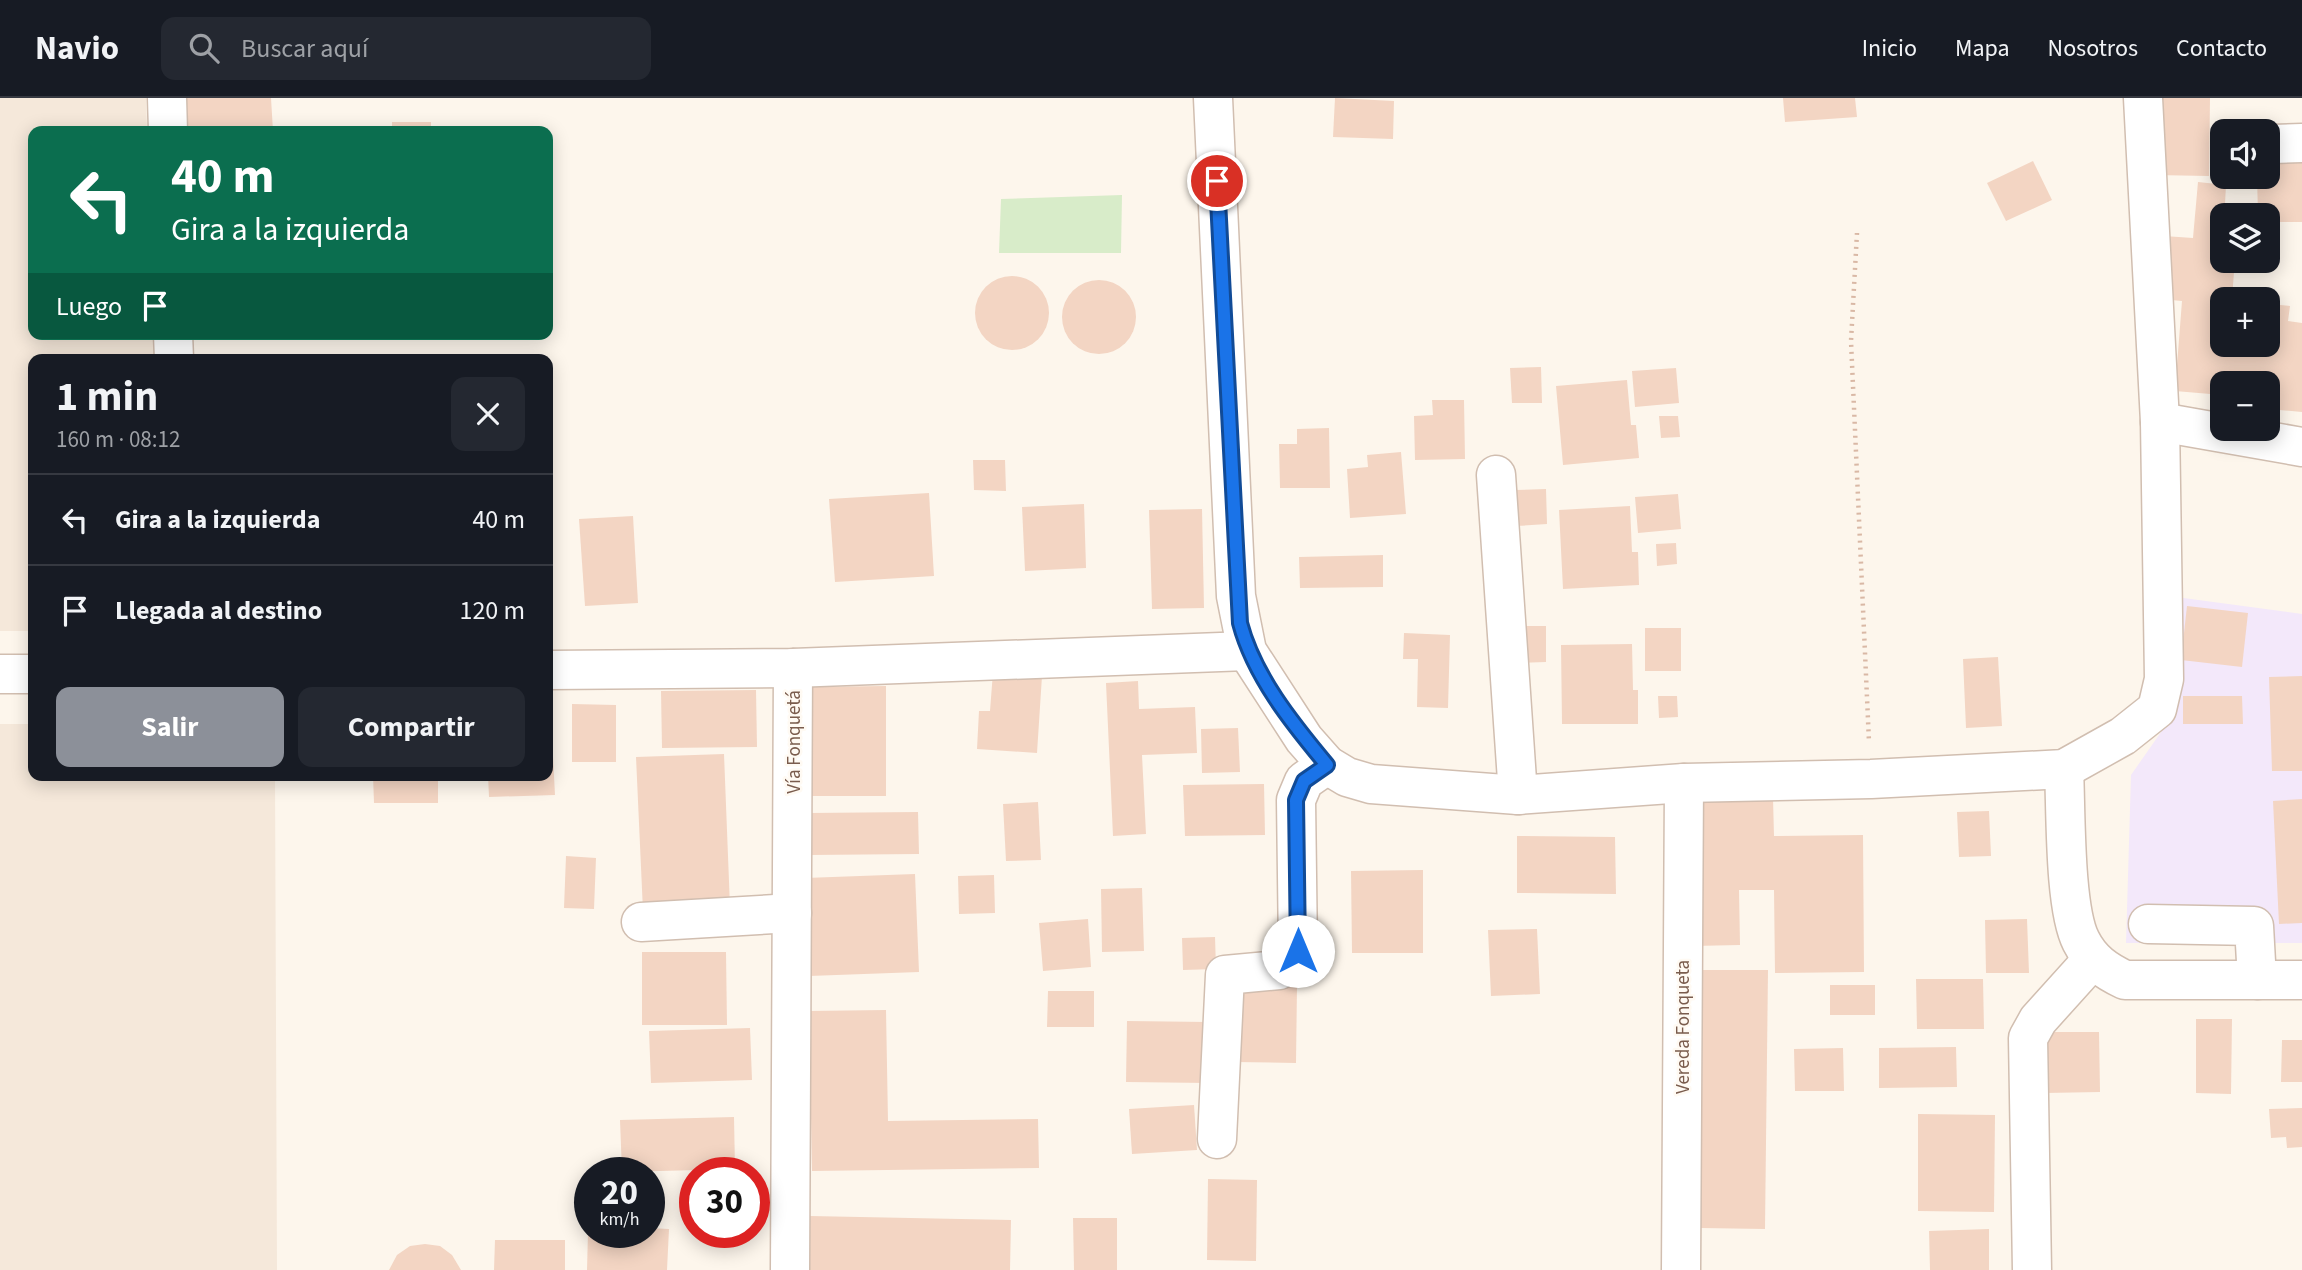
<!DOCTYPE html>
<html lang="es">
<head>
<meta charset="utf-8">
<style>
	:root { --surface:#171b24; --page:#242831; --text:#f1f3f6; --muted:#9ea1a6; --line:#363941; --accent:#8c9099 }
	body { margin:0; font-family:"Source Sans 3",sans-serif; background:var(--page); color:var(--text); height:100vh; display:flex; flex-direction:column; font-size:26px; white-space:nowrap }
	* { box-sizing:border-box; margin:0 }
	p { font-size:23px; color:var(--muted) }
	.icon { flex:none; width:38px; height:38px; fill:none; stroke:currentColor; stroke-width:2; stroke-linecap:round; stroke-linejoin:round }
	.map { position:relative; flex:1; overflow:hidden }
	.panel { position:absolute; left:28px; top:256px; width:525px; height:427px; display:flex; flex-direction:column; background:var(--surface); border-radius:14px; box-shadow:0 4px 18px #0003 }
	.panel>* { flex:none }
	.top-card { position:absolute; left:28px; top:28px; width:525px; height:214px; border-radius:14px; box-shadow:0 4px 18px #0003; background:#0b6e4f; color:#fff; overflow:hidden }
	.tools { position:absolute; left:2210px; top:21px; display:grid; gap:14px }
	.tools a { display:grid; place-items:center; width:70px; height:70px; border-radius:14px; background:var(--surface); box-shadow:0 4px 18px #0003; font-size:35px }
	.speed { position:absolute; left:574px; top:1059px; display:flex; gap:14px; font-size:35px; font-weight:700; text-align:center }
	.speed>* { display:grid; place-content:center; width:91px; height:91px; border-radius:50%; background:var(--surface); box-shadow:0 4px 18px #0003; line-height:1 }
	.speed small { font-size:18px; font-weight:400 }
	.speed .limit { border:10px solid #d22; background:#fff; color:#111 }
	.pin { position:absolute; display:grid; place-items:center; width:60px; height:60px; color:#fff; margin:-30px; border:4px solid #fff; border-radius:50%; box-shadow:0 2px 7px #0007 }
	.me { position:absolute; width:77px; margin:-38px; rotate:0deg; stroke-linejoin:round; filter:drop-shadow(0 0 5px #0008) }
	.turn { display:flex; align-items:center; gap:24px; height:147px; padding:0 28px; font-size:32px }
	.turn .icon { width:91px; height:91px; stroke-width:2.5 }
	.turn b { display:block; font-size:49px; line-height:60px }
	.then { display:flex; align-items:center; height:66px; padding:0 28px; background:#0003; gap:14px; font-size:26px }
	.round { display:grid; place-items:center; flex:none; width:74px; height:74px; border-radius:14px; background:var(--page) }
	.head { display:flex; align-items:center; justify-content:space-between; height:119px; padding:0 28px }
	h1 { font-size:42px; font-weight:700; line-height:52px }
	.button { display:flex; gap:14px; margin-top:auto; padding:14px 28px }
	.button a { flex:1; height:80px; border-radius:14px; background:var(--accent); color:#fff; font-size:28px; font-weight:700; line-height:80px; text-align:center }
	.button a+a { background:var(--page); color:var(--text) }
	ul { padding:0; list-style:none }
	li { display:flex; align-items:center; gap:21px; height:91px; padding:0 28px; border-top:2px solid var(--line) }
	li div { flex:1 }
	li b { display:block; font-size:26px }
	li em { font-style:normal }
	header { display:flex; align-items:center; gap:42px; box-sizing:border-box; height:98px; padding:0 35px; background:var(--surface); border-bottom:2px solid var(--line) }
	header strong { font-size:33px }
	nav { display:flex; gap:38px; margin-inline-start:auto; font-size:24px }
	.search { width:490px; height:63px; background:var(--page); display:flex; align-items:center; gap:18px; box-sizing:border-box; padding:0 24px; border-radius:14px; color:var(--muted); font-size:26px }
	.map>svg:first-child { display:block }
</style>
</head>
<body>
<header>
<strong>Navio</strong>
<div class="search"><svg class="icon" aria-label="search" viewBox="0 0 24 24"><circle cx="10" cy="10" r="6"/><path d="M15 15l6 6"/></svg>Buscar aquí</div>
<nav><a>Inicio</a><a>Mapa</a><a>Nosotros</a><a>Contacto</a></nav>
</header>
<div class="map">
<svg width="2302" height="1172" viewBox="0 0 2302 1172">
	<rect width="100%" height="100%" fill="#fdf6ec"/>
	<!-- residential -->
	<g fill="#f5e8da">
		<polygon points="0,0 146,0 147,33 33,33 33,236 155,236 156,261 33,261 33,533 0,533"/>
		<polygon points="0,626 33,626 33,677 275,677 277,1172 0,1172"/>
	</g>
	<!-- education -->
	<polygon fill="#f3e8fa" points="2176,499 2302,516 2302,845 2126,845 2131,677 2173,617"/>
	<!-- green -->
	<polygon fill="#d8ecc9" points="1122,97 1121,155 999,155 1001,101"/>
	<!-- building -->
	<g fill="#f3d5c3">
		<polygon points="184,0 271,0 273,33 237,33 237,30 186,32"/>
		<polygon points="1335,0 1394,3 1393,41 1333,39"/>
		<polygon points="1783,0 1855,0 1857,19 1785,24"/>
		<polygon points="2155,0 2210,0 2209,78 2154,77"/>
		<rect x="392" y="24" width="39" height="9"/>
		<polygon points="2268,52 2302,52 2302,124 2268,124 2268,117 2258,117 2257,79 2268,79"/>
		<polygon points="2033,63 2052,102 2006,123 1987,85"/>
		<polygon points="2198,84 2226,87 2222,163 2246,163 2245,175 2234,174 2232,201 2222,201 2222,206 2216,206 2213,242 2222,243 2222,247 2268,247 2270,206 2290,208 2288,223 2302,225 2302,314 2268,311 2268,285 2222,285 2222,297 2175,293 2182,203 2160,201 2164,138 2193,140"/>
		<circle cx="1012" cy="215" r="37"/>
		<circle cx="1099" cy="219" r="37"/>
		<polygon points="1541,269 1542,305 1512,305 1510,270"/>
		<polygon points="1676,270 1679,305 1635,309 1632,273"/>
		<polygon points="1627,282 1631,327 1636,327 1639,360 1563,367 1556,288"/>
		<polygon points="1432,302 1464,302 1465,361 1415,362 1414,318 1433,317"/>
		<polygon points="1659,318 1678,318 1680,339 1661,340"/>
		<polygon points="1329,330 1330,390 1280,390 1279,346 1297,346 1297,331"/>
		<polygon points="1401,354 1406,416 1350,420 1347,371 1368,369 1367,357"/>
		<polygon points="973,362 1005,362 1006,393 974,392"/>
		<polygon points="1546,391 1547,426 1517,428 1516,392"/>
		<polygon points="929,395 934,478 835,484 829,401"/>
		<polygon points="1678,396 1681,431 1638,435 1635,399"/>
		<polygon points="1084,406 1086,470 1025,473 1022,409"/>
		<polygon points="1630,408 1632,454 1638,454 1639,487 1563,491 1559,412"/>
		<polygon points="1202,411 1204,510 1152,511 1149,412"/>
		<polygon points="633,418 638,505 585,508 579,421"/>
		<polygon points="1676,445 1677,466 1657,468 1656,446"/>
		<polygon points="1383,457 1383,489 1300,490 1299,459"/>
		<polygon points="2187,508 2248,515 2242,569 2181,562"/>
		<polygon points="1515,528 1546,528 1546,564 1516,565"/>
		<rect x="1645" y="530" width="36" height="43"/>
		<polygon points="1404,535 1450,537 1448,610 1417,609 1418,561 1403,561"/>
		<polygon points="1632,546 1633,592 1638,592 1638,626 1562,626 1561,547"/>
		<polygon points="1998,559 2002,628 1966,630 1963,561"/>
		<polygon points="993,574 1042,578 1037,655 977,651 979,613 990,613"/>
		<polygon points="2302,578 2302,673 2272,673 2269,579"/>
		<polygon points="1138,583 1139,611 1195,609 1197,655 1142,657 1146,736 1113,738 1106,585"/>
		<polygon points="886,588 886,698 806,698 806,589"/>
		<polygon points="756,592 757,649 662,650 661,593"/>
		<polygon points="1658,598 1677,598 1678,619 1659,620"/>
		<polygon points="2183,598 2242,598 2243,626 2183,626"/>
		<polygon points="572,606 616,607 616,664 572,664"/>
		<polygon points="548,619 551,619 555,697 489,699 488,677 548,677"/>
		<polygon points="1238,630 1240,674 1202,675 1201,631"/>
		<polygon points="724,656 730,809 643,813 636,659"/>
		<polygon points="373,677 438,677 438,705 374,705"/>
		<polygon points="1264,686 1265,737 1185,738 1183,687"/>
		<polygon points="1692,700 1773,700 1774,738 1863,737 1864,874 1775,875 1774,792 1739,792 1740,847 1693,848"/>
		<polygon points="2302,701 2302,825 2279,826 2273,703"/>
		<polygon points="1038,704 1041,762 1006,763 1003,706"/>
		<polygon points="1989,713 1991,758 1959,759 1957,714"/>
		<polygon points="918,714 919,756 809,757 808,715"/>
		<polygon points="1517,738 1615,739 1616,796 1517,795"/>
		<polygon points="566,758 596,760 594,811 564,810"/>
		<polygon points="1423,772 1423,855 1352,855 1351,773"/>
		<polygon points="915,776 919,874 809,878 805,780"/>
		<polygon points="994,777 995,815 959,816 958,778"/>
		<polygon points="1142,790 1144,853 1102,854 1101,791"/>
		<polygon points="1088,821 1091,869 1043,873 1039,825"/>
		<polygon points="2027,821 2029,875 1986,875 1985,822"/>
		<polygon points="1537,831 1540,896 1491,898 1488,832"/>
		<polygon points="1215,839 1216,871 1183,872 1182,840"/>
		<polygon points="642,854 726,854 727,927 642,927"/>
		<polygon points="1703,872 1768,872 1765,1131 1701,1130"/>
		<polygon points="1916,881 1983,881 1984,931 1917,931"/>
		<rect x="1830" y="887" width="45" height="30"/>
		<polygon points="1235,888 1297,889 1296,965 1234,964"/>
		<polygon points="1048,893 1094,893 1094,929 1047,929"/>
		<polygon points="886,912 888,1023 1038,1021 1039,1070 812,1073 809,913"/>
		<polygon points="2196,921 2232,921 2231,996 2196,995"/>
		<polygon points="1127,923 1208,924 1208,985 1126,984"/>
		<polygon points="750,930 752,982 651,985 649,933"/>
		<polygon points="2044,934 2099,934 2100,994 2045,995"/>
		<polygon points="2282,942 2302,942 2302,984 2281,984"/>
		<polygon points="1956,949 1957,989 1879,990 1879,950"/>
		<polygon points="1843,950 1844,993 1795,993 1794,951"/>
		<polygon points="1194,1007 1197,1052 1132,1056 1129,1011"/>
		<polygon points="2302,1010 2302,1049 2287,1050 2286,1039 2271,1040 2269,1011"/>
		<polygon points="1918,1016 1995,1017 1994,1114 1918,1113"/>
		<polygon points="734,1019 735,1071 622,1074 620,1022"/>
		<polygon points="1208,1081 1257,1082 1256,1163 1207,1162"/>
		<polygon points="810,1118 1011,1122 1010,1172 809,1172"/>
		<polygon points="1073,1120 1117,1120 1117,1172 1074,1172"/>
		<polygon points="649,1130 669,1131 667,1172 587,1172 588,1134 649,1134"/>
		<polygon points="1989,1131 1989,1172 1930,1172 1929,1133"/>
		<polygon points="495,1142 565,1142 565,1172 494,1172"/>
		<polygon points="425,1146 440,1148 452,1157 461,1172 389,1172 397,1157 410,1148"/>
	</g>
	<g fill="none" stroke-linecap="round" stroke-linejoin="round">
		<!-- minor casing -->
		<g stroke="#d1beb0" stroke-width="41">
			<g id="minor">
				<polyline points="167,0 168,33"/>
				<polyline points="1213,0 1236,498 1247,553 1304,641 1327,667 1347,679 1371,686 1518,697 1684,685 1871,681 2064,671 2123,638 2157,611 2164,581 2160,324 2143,0"/>
				<polyline points="2273,46 2302,45"/>
				<polyline points="173,236 174,261"/>
				<polyline points="2160,324 2302,349"/>
				<polyline points="1496,377 1518,697"/>
				<polyline points="548,572 793,570 1247,553"/>
				<polyline points="0,576 33,576"/>
				<path d="M2064,671C2066,712 2064,810 2081,843C2091,863 2106,873 2125,882H2302"/>
				<polyline points="641,824 792,815"/>
				<polyline points="2148,826 2254,828 2257,882"/>
				<polyline points="1217,1041 1225,877 1279,872 1298,853 1296,702 1304,683 1327,667"/>
				<polyline points="790,1172 793,570"/>
				<polyline points="1681,1172 1684,685"/>
				<polyline points="2032,1172 2028,940 2038,922 2093,861"/>
			</g>
		</g>
		<!-- path -->
		<polyline stroke="#d9b8a5" stroke-width="4.5" stroke-dasharray="2 5" stroke-linecap="butt" points="1857,135 1851,243 1869,644"/>
		<!-- minor -->
		<use href="#minor" stroke="#fff" stroke-width="38"/>
	</g>
	<g fill="none" stroke-linecap="round" stroke-linejoin="round">
		<!-- route casing -->
		<g stroke="#114b97" stroke-width="18">
			<path id="route" d="M1217,83L1240,525C1254,578 1292,625 1327,667L1304,683L1296,702L1298,853"/>
		</g>
		<!-- route -->
		<use href="#route" stroke="#1a73e8" stroke-width="12"/>
	</g>
	<g text-anchor="middle" stroke-width="5" stroke-linejoin="round" paint-order="stroke">
		<!-- street labels -->
		<g font-size="19" fill="#7a5c4d" stroke="#fffaf3">
			<text transform="translate(793 644) rotate(-90)" y="7">Vía Fonquetá</text>
			<text transform="translate(1682 929) rotate(-90)" y="7">Vereda Fonqueta</text>
		</g>
	</g>
</svg>
<div class="tools">
<a><svg class="icon" aria-label="sound" viewBox="0 0 24 24"><path d="M4 9h4l5-4v14l-5-4H4zM17 9q2 3 0 6"/></svg></a>
<a><svg class="icon" aria-label="layers" viewBox="0 0 24 24"><path d="M12 4l9 5-9 5-9-5zM3 14l9 5 9-5"/></svg></a>
<a>+</a>
<a>−</a>
</div>
<div class="speed"><div>20<small>km/h</small></div><div class="limit">30</div></div>
<div class="pin" style="left:1217px;top:83px;background:#d93025"><svg class="icon" aria-label="arrive" viewBox="0 0 24 24"><path d="M6 21V4h12l-3 4 3 4H6"/></svg></div>
<svg class="me" style="left:1298px;top:853px" viewBox="-20 -20 40 40"><circle r="19" fill="#fff"/><path d="M0-13L10 11 0 6-10 11z" fill="#1a73e8"/></svg>
<div class="top-card">
<div class="turn"><svg class="icon" aria-label="left" viewBox="0 0 24 24"><path d="M17 20v-9H6M10 6l-5 5 5 5"/></svg><div><b>40 m</b>Gira a la izquierda</div></div>
<div class="then">Luego<svg class="icon" aria-label="arrive" viewBox="0 0 24 24"><path d="M6 21V4h12l-3 4 3 4H6"/></svg></div>
</div>
<section class="panel">
<div class="head"><div><h1>1 min</h1><p>160 m · 08:12</p></div><a class="round"><svg class="icon" aria-label="close" viewBox="0 0 24 24"><path d="M6 6l12 12M18 6L6 18"/></svg></a></div>
<ul>
<li><svg class="icon" aria-label="left" viewBox="0 0 24 24"><path d="M17 20v-9H6M10 6l-5 5 5 5"/></svg><div><b>Gira a la izquierda</b></div><em>40 m</em></li>
<li><svg class="icon" aria-label="arrive" viewBox="0 0 24 24"><path d="M6 21V4h12l-3 4 3 4H6"/></svg><div><b>Llegada al destino</b></div><em>120 m</em></li>
</ul>
<div class="button"><a>Salir</a><a>Compartir</a></div>
</section>
</div>
</body>
</html>
